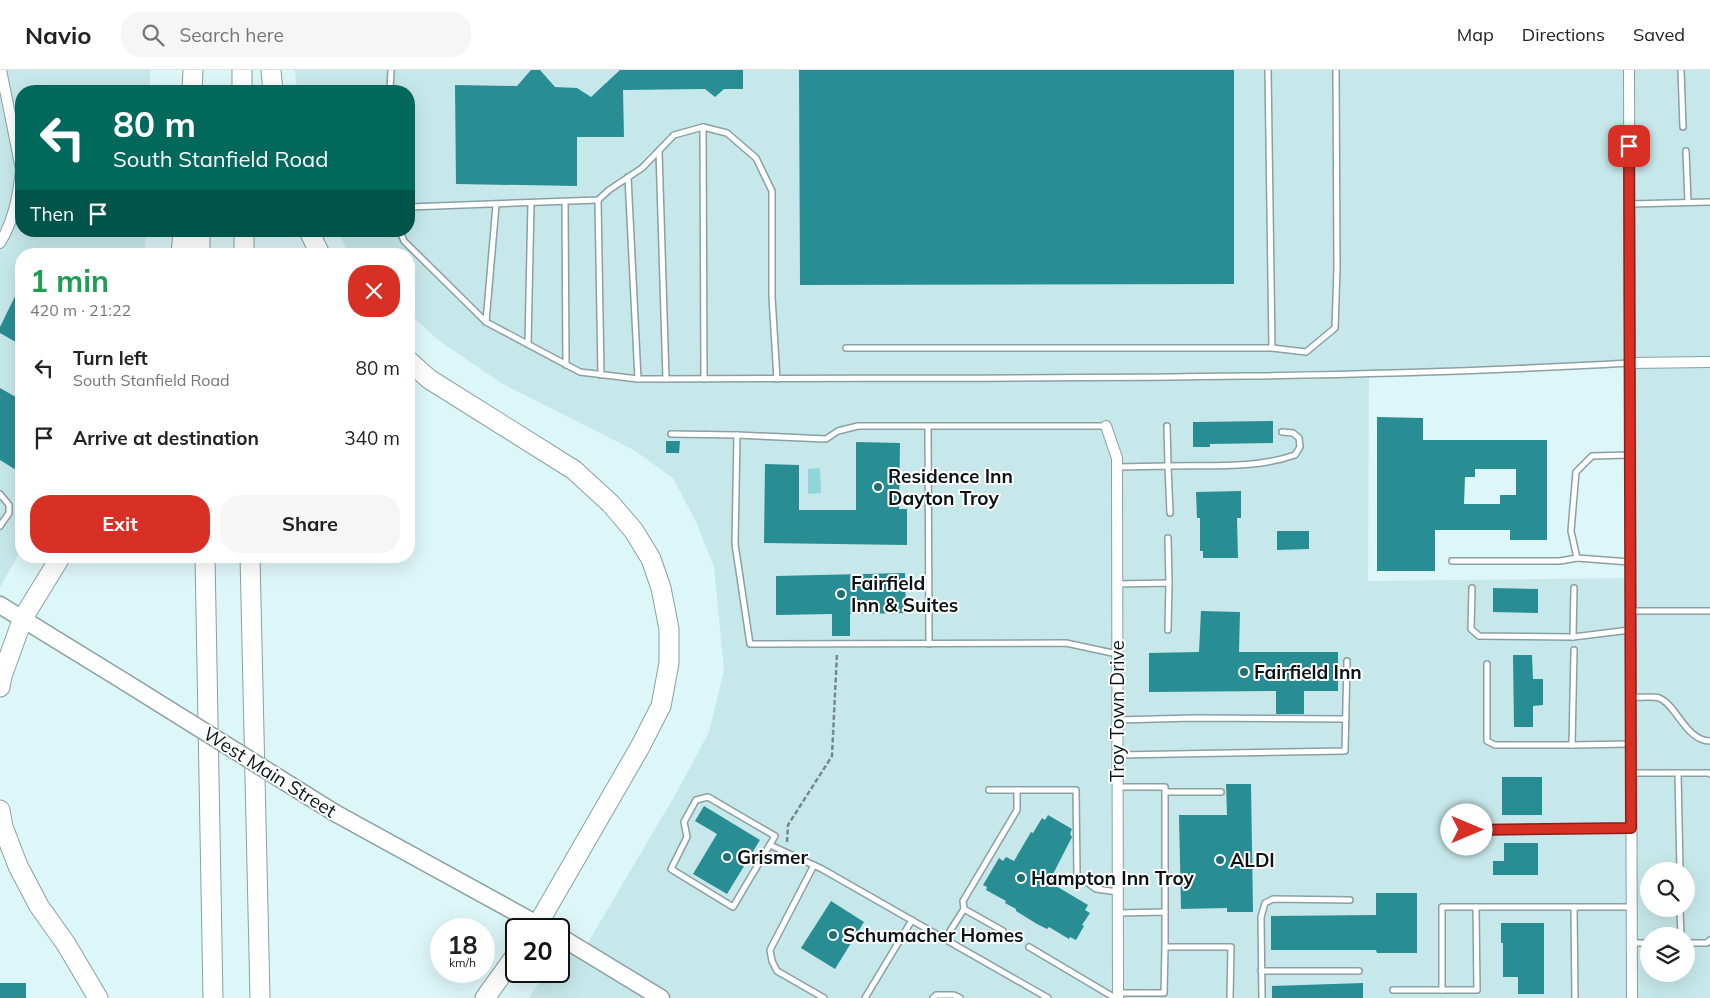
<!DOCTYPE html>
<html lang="en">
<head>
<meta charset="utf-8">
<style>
	:root { --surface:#fff; --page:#f6f6f6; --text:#222; --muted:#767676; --line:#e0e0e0; --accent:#d93025 }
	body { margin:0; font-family:Mulish,sans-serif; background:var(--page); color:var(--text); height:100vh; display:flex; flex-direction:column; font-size:19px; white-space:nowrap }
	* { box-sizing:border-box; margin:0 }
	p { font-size:16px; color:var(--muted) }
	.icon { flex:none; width:28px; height:28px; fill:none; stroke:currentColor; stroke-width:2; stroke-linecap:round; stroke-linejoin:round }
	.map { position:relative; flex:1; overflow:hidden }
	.details { position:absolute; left:15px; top:178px; width:400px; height:315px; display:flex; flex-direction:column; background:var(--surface); border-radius:20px; box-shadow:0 5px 20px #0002 }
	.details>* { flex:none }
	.hud { position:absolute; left:15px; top:15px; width:400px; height:152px; border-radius:20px; box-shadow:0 5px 20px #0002; background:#00695c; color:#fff; overflow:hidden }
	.buttons { position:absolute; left:1640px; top:792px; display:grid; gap:10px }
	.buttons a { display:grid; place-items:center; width:55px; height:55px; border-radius:50%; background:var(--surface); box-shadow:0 5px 20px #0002; font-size:25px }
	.speed { position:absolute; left:430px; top:848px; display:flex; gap:10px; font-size:25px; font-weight:700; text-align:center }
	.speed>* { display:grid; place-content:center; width:65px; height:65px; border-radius:50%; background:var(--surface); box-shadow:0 5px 20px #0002; line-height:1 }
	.speed small { font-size:12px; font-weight:400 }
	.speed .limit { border:2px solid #111; border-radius:8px; background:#fff; color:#111 }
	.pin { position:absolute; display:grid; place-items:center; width:42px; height:42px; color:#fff; margin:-21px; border-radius:10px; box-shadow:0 2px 8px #0006 }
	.me { position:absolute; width:55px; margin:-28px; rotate:90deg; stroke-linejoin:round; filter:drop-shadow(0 0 4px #0008) }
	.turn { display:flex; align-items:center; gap:18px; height:105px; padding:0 15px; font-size:22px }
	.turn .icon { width:65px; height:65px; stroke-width:2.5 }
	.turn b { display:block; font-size:35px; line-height:42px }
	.then { display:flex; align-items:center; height:48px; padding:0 15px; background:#0003; gap:10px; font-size:19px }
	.round { display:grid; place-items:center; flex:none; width:52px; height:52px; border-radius:20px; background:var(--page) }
	.overview { display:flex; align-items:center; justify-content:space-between; height:85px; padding:0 15px }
	h1 { font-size:30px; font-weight:700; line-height:38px; color:#1e9e55 }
	.button { display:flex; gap:10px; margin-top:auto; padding:10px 15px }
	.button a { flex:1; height:58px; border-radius:20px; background:var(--accent); color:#fff; font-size:20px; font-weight:700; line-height:58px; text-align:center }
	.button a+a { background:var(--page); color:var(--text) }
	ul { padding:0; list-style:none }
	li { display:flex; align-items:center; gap:15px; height:70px; padding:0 15px }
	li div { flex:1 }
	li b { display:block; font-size:19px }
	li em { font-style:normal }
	header { display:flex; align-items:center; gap:30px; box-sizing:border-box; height:70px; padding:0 25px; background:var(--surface); border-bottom:1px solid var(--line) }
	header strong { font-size:24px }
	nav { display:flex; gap:28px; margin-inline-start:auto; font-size:18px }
	.search { width:350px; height:45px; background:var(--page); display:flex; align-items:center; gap:12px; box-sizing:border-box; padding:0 18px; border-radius:20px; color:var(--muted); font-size:19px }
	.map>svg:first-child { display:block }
</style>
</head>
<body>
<header>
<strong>Navio</strong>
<div class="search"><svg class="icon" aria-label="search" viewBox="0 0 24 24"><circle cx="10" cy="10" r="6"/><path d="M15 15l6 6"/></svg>Search here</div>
<nav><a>Map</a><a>Directions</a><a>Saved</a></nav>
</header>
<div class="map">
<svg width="1710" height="928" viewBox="0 0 1710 928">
	<rect width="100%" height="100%" fill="#ddf6f8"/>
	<!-- built -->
	<g fill="#c7e8ea" fill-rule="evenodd">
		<polygon points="0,0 150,0 150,21 21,21 21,161 146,161 144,184 21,184 21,480 0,517"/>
		<path d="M295,0H1710V928H529L546,901H559V882L566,870L583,881L678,720L709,662L724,600L714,497L697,454L673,408L634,380L501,313L438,270L409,243V184H350L348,182L338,161H409V21H297ZM1629,293V508L1368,511L1369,305ZM1649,801H1686V839H1649ZM1649,866H1686V904H1649Z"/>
	</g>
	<!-- green -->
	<polygon fill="#90d5da" points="820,398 821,423 808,424 808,399"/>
	<!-- building -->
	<g fill="#298d94" fill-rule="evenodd">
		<polygon points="531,0 540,0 555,17 577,18 591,27 620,0 743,0 743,19 724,19 715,27 705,19 623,20 624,67 577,67 577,116 456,114 455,15 517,16"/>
		<polygon points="799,0 1234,0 1234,214 800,215"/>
		<polygon points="21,214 21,275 0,263 0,257"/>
		<polygon points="0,318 21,330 21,403 0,390"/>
		<path d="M1377,347L1423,348V370H1547V470H1510V460H1435V501H1377ZM1475,399H1516V425H1500V434H1464L1465,407H1475Z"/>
		<polygon points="1273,351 1273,373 1210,374 1210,377 1193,377 1193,352"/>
		<polygon points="666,371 680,371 679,383 666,383"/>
		<polygon points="856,372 900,373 899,439 907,439 907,475 764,473 765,394 799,395 799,440 856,440"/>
		<polygon points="1241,421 1241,448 1237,448 1238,488 1203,488 1203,481 1200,481 1200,448 1197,448 1196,422"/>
		<polygon points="1277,461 1309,461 1309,479 1277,480"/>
		<polygon points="905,503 906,543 850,544 850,566 832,566 832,544 776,545 776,506"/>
		<polygon points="1493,518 1538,519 1538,543 1493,542"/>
		<polygon points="1201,541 1240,542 1239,582 1338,582 1338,621 1304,621 1304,644 1276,644 1276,621 1149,622 1149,583 1199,582"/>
		<polygon points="1513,585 1532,585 1533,609 1543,609 1543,635 1533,636 1533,657 1514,657"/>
		<rect x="1502" y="707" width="40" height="38"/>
		<polygon points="1226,714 1251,714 1253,842 1227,842 1227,838 1181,839 1179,745 1227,745"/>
		<polygon points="704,736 760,770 727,824 693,804 717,764 695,751"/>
		<polygon points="1048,745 1072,759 1070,764 1072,767 1052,806 1060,810 1056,816 1088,835 1085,840 1090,843 1082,855 1084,856 1076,870 1070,867 1069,869 1049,857 1047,859 1037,854 1016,841 1016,839 1005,833 1006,831 986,820 987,817 983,815 999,788 1003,791 1006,787 1014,791 1031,762 1033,763 1042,748 1045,750"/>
		<polygon points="1504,773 1538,773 1538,805 1493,805 1493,791 1504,791"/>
		<polygon points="1376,823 1417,823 1417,883 1377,883 1376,880 1271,880 1271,846 1376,845"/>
		<polygon points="831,831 864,852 835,899 801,878"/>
		<polygon points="1501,853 1544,853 1544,924 1518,924 1518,907 1503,907 1503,873 1501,873"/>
		<rect x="0" y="913" width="26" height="15"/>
		<polygon points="1363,913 1363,928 1272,928 1272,916"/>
	</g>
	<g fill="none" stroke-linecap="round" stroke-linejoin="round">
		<!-- service casing -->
		<g stroke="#8aa0a2" stroke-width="8">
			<g id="service">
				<polyline points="1681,0 1683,57"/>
				<polyline points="390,21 391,0"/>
				<polyline points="703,57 704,309"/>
				<polyline points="659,81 666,309"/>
				<polyline points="1686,81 1688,132"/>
				<polyline points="628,107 638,309"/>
				<polyline points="598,130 601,305"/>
				<polyline points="565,132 566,295"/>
				<polyline points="1630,134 1710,132"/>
				<polyline points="409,137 598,130 609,120 642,98 674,65 703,57 727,63 756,88 772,121 772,227 777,309"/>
				<path d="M400,161L404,171L486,252L580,302L638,309C968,307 1299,312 1629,293"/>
				<polyline points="486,252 496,135"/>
				<polyline points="528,274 531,133"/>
				<polyline points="846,278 1272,278 1268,0"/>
				<polyline points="1272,278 1306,282 1335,258 1337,198 1336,0"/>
				<polyline points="928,356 929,574"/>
				<path d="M1167,356L1168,396C1210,395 1255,399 1295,385L1300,377L1299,368L1293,363L1282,362"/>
				<polyline points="671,364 737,365 826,369 838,361 858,356 1106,356"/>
				<polyline points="737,365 735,474 750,574 1066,573 1117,584"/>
				<polyline points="1629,385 1592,386 1576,402 1571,461 1577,488 1630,492"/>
				<polyline points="1117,397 1168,396 1170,443"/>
				<polyline points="0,424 9,435 9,443 0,456"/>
				<polyline points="1168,468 1169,513"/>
				<polyline points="1452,491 1560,491 1577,488"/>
				<polyline points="1117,514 1169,513 1168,560"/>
				<polyline points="1472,518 1471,559 1479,566 1573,567 1630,560"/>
				<polyline points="1630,541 1710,541"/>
				<polyline points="1573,567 1574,518"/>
				<polyline points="1574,580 1572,675 1630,674"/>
				<polyline points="1487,594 1487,671 1495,675 1572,675"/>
				<path d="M1631,627C1639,628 1651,626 1659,628C1676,634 1686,671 1710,671"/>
				<polyline points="1118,650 1193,648 1346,649"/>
				<polyline points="1118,685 1345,681 1347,591"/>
				<polyline points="1631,703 1709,703 1710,704"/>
				<polyline points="1678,703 1680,801"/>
				<polyline points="1117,717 1165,717 1165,842"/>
				<polyline points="989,720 1076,720 1077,805 1096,819 1118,822"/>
				<polyline points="1165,722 1221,722"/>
				<polygon points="708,727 775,766 733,837 671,799 687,767 684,752 696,730"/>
				<polyline points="1467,760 1631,758"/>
				<polyline points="770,775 822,799 1048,928"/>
				<polyline points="814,795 770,880 772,891 777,901 824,928"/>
				<polyline points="1574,837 1575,928"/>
				<polyline points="964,839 1003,861"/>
				<polyline points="1680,839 1681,866"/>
				<polyline points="1118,843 1165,842 1165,877 1231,877 1230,928"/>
				<polyline points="945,869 964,839 963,831 1017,740 1017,720"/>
				<polyline points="1632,873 1649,873"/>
				<polyline points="1686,873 1707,873 1710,870"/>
				<polyline points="1029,877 1115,928"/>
				<polyline points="1261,901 1359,901"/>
				<polyline points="1393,920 1442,920 1442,837 1476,837"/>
				<polyline points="1442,920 1477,920 1476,837 1631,837"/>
				<polyline points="1118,923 1164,923 1165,877"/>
				<polyline points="865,928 912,850"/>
				<polyline points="933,928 936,925 954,925 960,928"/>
				<polyline points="1262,928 1261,847 1265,833 1273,829 1350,830"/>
			</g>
		</g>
		<!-- minor casing -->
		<g stroke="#8aa0a2" stroke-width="12">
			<g id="minor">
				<polyline points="1,0 21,99"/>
				<polyline points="1629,0 1632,928"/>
				<path d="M0,173C14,150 18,126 21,101"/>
				<polyline points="1629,293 1710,292"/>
				<polyline points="1106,356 1117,388 1118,928"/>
			</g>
		</g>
		<!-- primary casing -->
		<g stroke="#8aa0a2" stroke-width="19">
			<g id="primary">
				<polyline points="0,535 125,612"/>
				<polyline points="335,743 546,859"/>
				<polyline points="559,866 661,928"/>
			</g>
		</g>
		<!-- motorway casing -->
		<g stroke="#8aa0a2" stroke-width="21">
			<g id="motorway">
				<polyline points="242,0 242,21"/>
				<polyline points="271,0 273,21"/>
				<polyline points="192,21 193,0"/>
				<polyline points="200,161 200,184"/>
				<polyline points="244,161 244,184"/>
				<polyline points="309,161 320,184"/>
				<polyline points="181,184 183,161"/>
				<polyline points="409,291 429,309 574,400 611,434 634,461 651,489 661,518 669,559 669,593 661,636 640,677 535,859"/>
				<polyline points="205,486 213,928"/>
				<polyline points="250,486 260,928"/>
				<polyline points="0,617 2,606 23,548 61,486"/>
				<polyline points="0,740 3,757 18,796 39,836 66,874 98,928"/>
				<polyline points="485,928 516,885"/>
			</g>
		</g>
		<!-- path -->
		<polyline stroke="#778889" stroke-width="2.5" stroke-dasharray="5 2.5" stroke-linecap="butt" points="787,772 788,755 832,686 837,583"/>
		<!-- service -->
		<use href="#service" stroke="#fff" stroke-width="5"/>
		<!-- minor -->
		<use href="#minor" stroke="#fff" stroke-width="10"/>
		<!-- primary -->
		<use href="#primary" stroke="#fff" stroke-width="16"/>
		<!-- motorway -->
		<use href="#motorway" stroke="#fff" stroke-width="19"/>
		<!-- primary-bridge casing -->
		<g stroke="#8aa0a2" stroke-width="19" stroke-linecap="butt">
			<polyline id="primary-bridge" points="125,612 335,743"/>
		</g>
		<!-- primary-bridge -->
		<use href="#primary-bridge" stroke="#fff" stroke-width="16"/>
	</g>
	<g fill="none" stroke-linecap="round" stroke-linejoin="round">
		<!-- route casing -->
		<g stroke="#8d1f18" stroke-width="12">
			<polyline id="route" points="1467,760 1631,758 1629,76"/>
		</g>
		<!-- route -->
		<use href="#route" stroke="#d93025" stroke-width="9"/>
	</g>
	<!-- markers -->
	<g fill="#226e73" stroke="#fff" stroke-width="2">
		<circle cx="878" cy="417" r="5"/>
		<circle cx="841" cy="524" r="5"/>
		<circle cx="1244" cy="602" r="5"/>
		<circle cx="727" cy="787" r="5"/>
		<circle cx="1220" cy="790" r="5"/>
		<circle cx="1021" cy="808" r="5"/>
		<circle cx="833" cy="865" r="5"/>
	</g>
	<g text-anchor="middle" stroke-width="4" stroke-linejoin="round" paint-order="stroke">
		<!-- poi labels -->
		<g font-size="19" font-weight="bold" fill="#0b1414" stroke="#fff" text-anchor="start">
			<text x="888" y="413">Residence Inn<tspan x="888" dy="22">Dayton Troy</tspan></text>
			<text x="851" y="520">Fairfield<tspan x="851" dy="22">Inn &amp; Suites</tspan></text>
			<text x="1254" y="609">Fairfield Inn</text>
			<text x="737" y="794">Grismer</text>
			<text x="1230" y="797">ALDI</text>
			<text x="1031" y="815">Hampton Inn Troy</text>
			<text x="843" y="872">Schumacher Homes</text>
		</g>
		<!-- street labels -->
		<g font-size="19" fill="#0b1414" stroke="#fff">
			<text transform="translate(1117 641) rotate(-90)" y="7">Troy Town Drive</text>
			<text transform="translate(270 702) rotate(32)" y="7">West Main Street</text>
		</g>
	</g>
</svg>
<div class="buttons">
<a><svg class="icon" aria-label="search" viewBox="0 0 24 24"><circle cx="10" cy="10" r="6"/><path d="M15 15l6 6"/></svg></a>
<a><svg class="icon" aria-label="layers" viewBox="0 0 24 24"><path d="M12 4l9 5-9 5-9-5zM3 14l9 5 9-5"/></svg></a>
</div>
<div class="speed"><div>18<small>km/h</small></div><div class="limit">20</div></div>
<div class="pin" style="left:1629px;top:76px;background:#d93025"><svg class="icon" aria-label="arrive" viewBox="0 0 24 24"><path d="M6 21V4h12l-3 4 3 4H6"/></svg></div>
<svg class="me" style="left:1467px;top:760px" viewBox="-20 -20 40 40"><circle r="19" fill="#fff"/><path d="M0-13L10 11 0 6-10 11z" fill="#d93025"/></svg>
<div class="hud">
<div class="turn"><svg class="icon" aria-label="left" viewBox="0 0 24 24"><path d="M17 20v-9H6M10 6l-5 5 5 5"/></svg><div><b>80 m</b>South Stanfield Road</div></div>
<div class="then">Then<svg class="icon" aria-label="arrive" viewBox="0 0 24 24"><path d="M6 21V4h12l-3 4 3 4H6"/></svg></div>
</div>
<section class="details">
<div class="overview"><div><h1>1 min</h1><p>420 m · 21:22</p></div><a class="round" style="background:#d93025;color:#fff"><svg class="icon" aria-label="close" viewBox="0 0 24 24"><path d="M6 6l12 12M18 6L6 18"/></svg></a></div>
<ul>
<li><svg class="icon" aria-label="left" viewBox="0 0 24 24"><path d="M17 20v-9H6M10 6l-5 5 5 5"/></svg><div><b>Turn left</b><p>South Stanfield Road</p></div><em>80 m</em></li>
<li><svg class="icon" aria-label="arrive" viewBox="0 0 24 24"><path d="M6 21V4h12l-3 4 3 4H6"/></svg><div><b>Arrive at destination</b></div><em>340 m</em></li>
</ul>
<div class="button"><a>Exit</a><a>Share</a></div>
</section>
</div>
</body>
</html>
